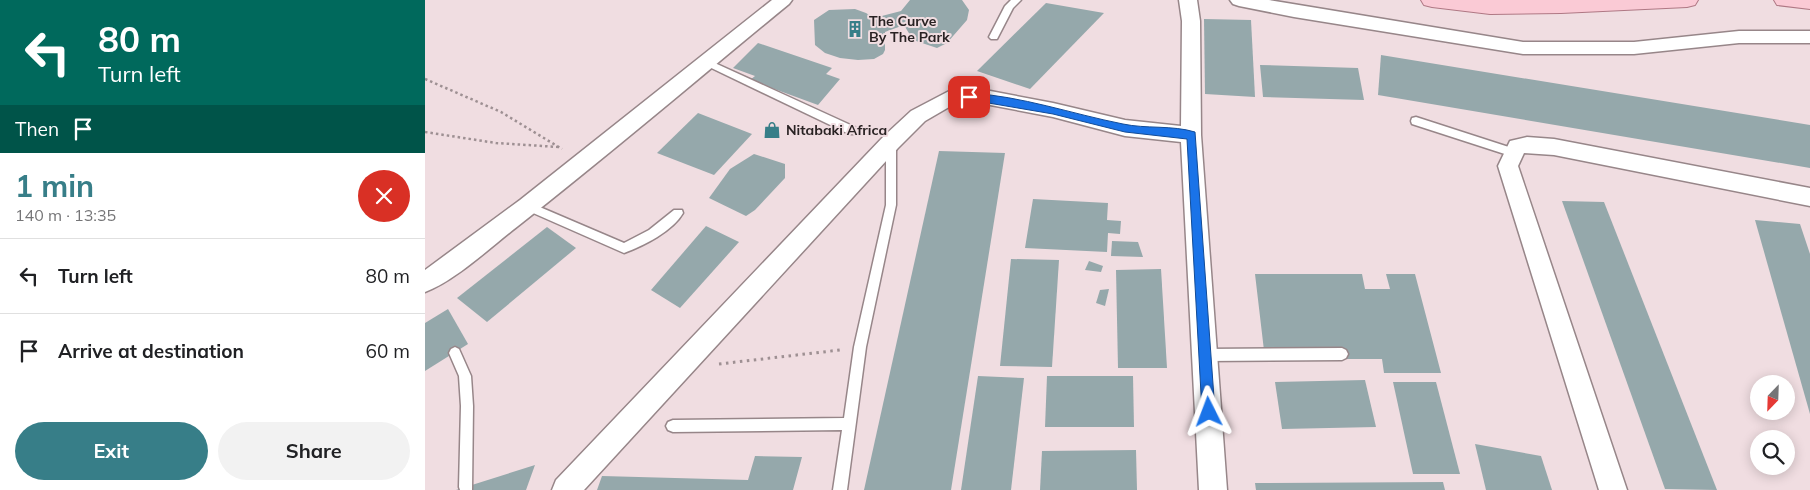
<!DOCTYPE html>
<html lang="en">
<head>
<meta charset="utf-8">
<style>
	:root { --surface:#fff; --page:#f2f2f2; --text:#202124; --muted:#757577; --line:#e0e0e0; --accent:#377e88 }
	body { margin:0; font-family:Mulish,sans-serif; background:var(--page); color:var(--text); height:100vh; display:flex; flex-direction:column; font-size:19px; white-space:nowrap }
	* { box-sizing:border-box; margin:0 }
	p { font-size:16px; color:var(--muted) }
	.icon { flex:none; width:28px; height:28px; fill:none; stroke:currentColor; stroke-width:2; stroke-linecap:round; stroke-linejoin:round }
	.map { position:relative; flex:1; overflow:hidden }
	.panel { display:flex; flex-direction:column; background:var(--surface); width:425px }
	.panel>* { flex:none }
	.top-card { background:#00695c; color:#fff; overflow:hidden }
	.needle { width:32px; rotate:203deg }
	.tools { position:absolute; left:1325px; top:375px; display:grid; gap:10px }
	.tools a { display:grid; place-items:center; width:45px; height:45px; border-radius:50%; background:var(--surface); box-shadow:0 2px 12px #0003; font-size:25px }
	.pin { position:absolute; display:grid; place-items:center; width:42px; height:42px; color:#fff; margin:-21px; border-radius:10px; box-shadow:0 2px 8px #0006 }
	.me { position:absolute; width:55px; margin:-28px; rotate:357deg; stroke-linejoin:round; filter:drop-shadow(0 0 4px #0008) }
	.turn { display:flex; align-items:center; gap:18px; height:105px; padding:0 15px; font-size:22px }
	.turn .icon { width:65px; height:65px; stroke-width:2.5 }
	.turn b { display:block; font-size:35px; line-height:42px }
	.then { display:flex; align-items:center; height:48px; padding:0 15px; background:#0003; gap:10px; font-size:19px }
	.round { display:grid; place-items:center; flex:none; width:52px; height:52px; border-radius:26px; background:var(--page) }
	.headline { display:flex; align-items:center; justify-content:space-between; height:85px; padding:0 15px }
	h1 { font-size:30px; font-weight:700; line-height:38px; color:var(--accent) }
	.action { display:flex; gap:10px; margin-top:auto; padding:10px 15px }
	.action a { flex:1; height:58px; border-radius:30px; background:var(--accent); color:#fff; font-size:20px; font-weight:700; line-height:58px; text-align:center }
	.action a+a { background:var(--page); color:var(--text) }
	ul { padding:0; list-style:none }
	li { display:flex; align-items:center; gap:15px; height:75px; padding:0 15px; border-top:1px solid var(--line) }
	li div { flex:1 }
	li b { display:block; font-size:19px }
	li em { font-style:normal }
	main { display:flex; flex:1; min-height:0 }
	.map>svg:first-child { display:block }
</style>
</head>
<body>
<main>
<section class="panel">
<div class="top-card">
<div class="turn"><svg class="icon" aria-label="left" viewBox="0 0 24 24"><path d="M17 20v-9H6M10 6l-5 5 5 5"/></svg><div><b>80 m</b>Turn left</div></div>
<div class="then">Then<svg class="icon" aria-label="arrive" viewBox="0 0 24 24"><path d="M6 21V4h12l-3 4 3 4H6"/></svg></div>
</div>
<div class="headline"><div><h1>1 min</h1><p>140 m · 13:35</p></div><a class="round" style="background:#d93025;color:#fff"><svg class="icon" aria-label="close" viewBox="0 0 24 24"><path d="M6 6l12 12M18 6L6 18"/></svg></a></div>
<ul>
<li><svg class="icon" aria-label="left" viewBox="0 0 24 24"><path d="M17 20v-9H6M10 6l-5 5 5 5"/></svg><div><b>Turn left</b></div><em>80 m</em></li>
<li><svg class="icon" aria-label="arrive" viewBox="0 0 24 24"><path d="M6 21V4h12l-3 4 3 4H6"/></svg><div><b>Arrive at destination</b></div><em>60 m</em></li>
</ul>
<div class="action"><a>Exit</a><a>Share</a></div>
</section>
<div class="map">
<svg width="1385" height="490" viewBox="0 0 1385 490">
	<rect width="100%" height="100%" fill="#f0dde1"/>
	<!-- building -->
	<g fill="#95a8ab">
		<polygon points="485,0 537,0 544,10 542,20 522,43 512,48 488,40 479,25 460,32 460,50 458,54 449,59 433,60 415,58 400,53 390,45 389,20 404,10 430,9 441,13 449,18 476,11"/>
		<polygon points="621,3 679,13 605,89 552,71"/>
		<polygon points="779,19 826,20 830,97 780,94"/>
		<polygon points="333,43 407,68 401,74 415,79 393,105 325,80 330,76 308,68"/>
		<polygon points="956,55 1385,125 1385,168 953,95"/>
		<polygon points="835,65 933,68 939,100 838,97"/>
		<polygon points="273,113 327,134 289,175 232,153"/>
		<polygon points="514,151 580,153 526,490 439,490"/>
		<polygon points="329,154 360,164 360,178 330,210 321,216 284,198 305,169"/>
		<polygon points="608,199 683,203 682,220 696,221 695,234 683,233 682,252 600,248"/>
		<polygon points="1137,201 1179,202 1292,490 1240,489"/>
		<polygon points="1330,220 1375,224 1385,254 1385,414"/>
		<polygon points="281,226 314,242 255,308 226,290"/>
		<polygon points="122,227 151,248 62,322 32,298"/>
		<polygon points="687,241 713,242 718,257 686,256"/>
		<polygon points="586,259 634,260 627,367 575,366"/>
		<polygon points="664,261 678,266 676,272 660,270"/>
		<polygon points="736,269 742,368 693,368 691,270"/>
		<polygon points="830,274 937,274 940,289 965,289 961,274 990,274 1016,373 959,373 957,359 840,359"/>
		<polygon points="684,289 680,306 671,303 675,290"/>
		<polygon points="23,309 43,344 0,371 0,323"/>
		<polygon points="553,376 599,378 586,490 536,490"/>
		<polygon points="622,376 708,376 709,427 620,427"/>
		<polygon points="940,380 951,427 857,429 850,382"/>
		<polygon points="968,382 1011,382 1035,474 988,474"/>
		<polygon points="1050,444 1116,456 1127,490 1061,490"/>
		<polygon points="711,450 712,490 615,490 617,451"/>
		<polygon points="330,456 377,457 368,490 172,490 177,476 323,480"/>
		<polygon points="110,465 101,490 31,490"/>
		<polygon points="1018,482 1020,490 831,490 830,483"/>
	</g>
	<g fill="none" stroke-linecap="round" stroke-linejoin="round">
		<!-- service casing -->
		<g stroke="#978689" stroke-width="3">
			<g id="service">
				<polygon points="586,0 596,0 588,8 572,39 566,39 564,37 580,6"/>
				<polygon points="281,59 432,128 433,131 432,134 424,134 278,64 278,60"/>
				<polygon points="991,117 1093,150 1094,153 1089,157 987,124 986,121 987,118"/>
				<polygon points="466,138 471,142 471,205 441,347 422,490 408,490 417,430 248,432 243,430 241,426 243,422 248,420 419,418 429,347 461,205 461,142"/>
				<path d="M103,202L199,243L224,230L249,210H257L258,213C248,231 218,246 199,253L99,209L98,206L99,203Z"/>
				<polygon points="30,347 34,349 46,376 48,406 47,490 35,490 34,487 36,406 34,376 24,353 26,349"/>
				<polygon points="917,348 921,350 923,354 921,358 917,360 780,361 776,359 774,355 776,351 780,349"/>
			</g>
		</g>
		<!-- minor casing -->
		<g stroke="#978689" stroke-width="3">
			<g id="minor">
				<path d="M347,0H367L364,4C274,78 185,154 93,226C67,246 30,281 0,292V270L95,200Z"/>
				<polygon points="754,0 772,0 775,21 776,135 802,490 774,490 756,142 700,136 628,117 560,104 531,103 500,121 473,148 159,490 127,490 131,480 459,136 486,111 528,89 560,90 628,103 700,120 756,126 757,21"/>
				<polygon points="805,0 844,0 1098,42 1209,42 1314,31 1385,31 1385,43 1314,43 1209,54 1098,54 869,17 814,6 808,4"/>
				<polygon points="1102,137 1129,139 1385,188 1385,206 1129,155 1099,153 1093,166 1202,490 1174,490 1073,166 1085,141"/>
			</g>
		</g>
		<!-- primary casing -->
		<g stroke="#af7884" stroke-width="2">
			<g id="primary">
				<polygon points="996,0 1273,0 1270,5 1262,7 1136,13 1065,14 1007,7 999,5"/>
				<polygon points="1349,0 1385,0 1385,9 1352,5"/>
			</g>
		</g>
		<!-- path-far1 -->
		<g stroke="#9e9093" stroke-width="2.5" stroke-dasharray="2.5 3" stroke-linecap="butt">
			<polyline points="0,79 76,112 137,149"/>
			<polyline points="0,132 71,143 133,147"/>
		</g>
		<!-- path -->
		<polyline stroke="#9e9093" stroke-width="3" stroke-dasharray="2.5 4.5" stroke-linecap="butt" points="294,364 415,350"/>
		<!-- service -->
		<use href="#service" fill="#fff" fill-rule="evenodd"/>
		<!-- minor -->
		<use href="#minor" fill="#fff" fill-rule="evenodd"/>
		<!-- primary -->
		<use href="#primary" fill="#facad5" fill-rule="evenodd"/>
	</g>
	<!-- route -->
	<path fill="#1a73e8" stroke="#114b97" d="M544,93C597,96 647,114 698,124C721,129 747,125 770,132L790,412L788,416L784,418L779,416L777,412L762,139L700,132L628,114L540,99L539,97Z"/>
	<!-- icons -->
	<defs>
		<g id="building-bare" transform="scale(1.35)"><path d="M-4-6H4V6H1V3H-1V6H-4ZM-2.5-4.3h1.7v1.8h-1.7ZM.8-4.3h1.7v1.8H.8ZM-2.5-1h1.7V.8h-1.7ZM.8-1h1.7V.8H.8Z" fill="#377e88" stroke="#f0dde1" stroke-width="2.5" paint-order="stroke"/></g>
		<g id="shop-bare" transform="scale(1.35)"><path d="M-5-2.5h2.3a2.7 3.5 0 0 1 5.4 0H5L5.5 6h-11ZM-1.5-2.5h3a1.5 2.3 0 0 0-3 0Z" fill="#377e88" stroke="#f0dde1" stroke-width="2.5" paint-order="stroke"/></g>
	</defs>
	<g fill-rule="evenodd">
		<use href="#building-bare" x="430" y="29"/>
		<use href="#shop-bare" x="347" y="130"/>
	</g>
	<g text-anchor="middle" stroke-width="4" stroke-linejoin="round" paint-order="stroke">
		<!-- poi labels -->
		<g font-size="14" font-weight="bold" fill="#292223" stroke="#f0dde1" text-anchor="start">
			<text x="444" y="26">The Curve<tspan x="444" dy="16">By The Park</tspan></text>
			<text x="361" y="135">Nitabaki Africa</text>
		</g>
	</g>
</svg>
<div class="tools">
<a><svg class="needle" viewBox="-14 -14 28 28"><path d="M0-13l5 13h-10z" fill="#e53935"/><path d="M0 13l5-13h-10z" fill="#757577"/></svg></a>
<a><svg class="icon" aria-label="search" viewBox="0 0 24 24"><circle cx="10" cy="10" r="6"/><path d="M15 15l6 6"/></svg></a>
</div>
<div class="pin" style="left:544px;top:97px;background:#d93025"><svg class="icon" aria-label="arrive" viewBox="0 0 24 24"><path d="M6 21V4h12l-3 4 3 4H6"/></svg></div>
<svg class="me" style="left:784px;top:412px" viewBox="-20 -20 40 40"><path d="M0-17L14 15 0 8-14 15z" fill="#1a73e8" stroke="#fff" stroke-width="4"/></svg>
</div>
</main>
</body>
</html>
